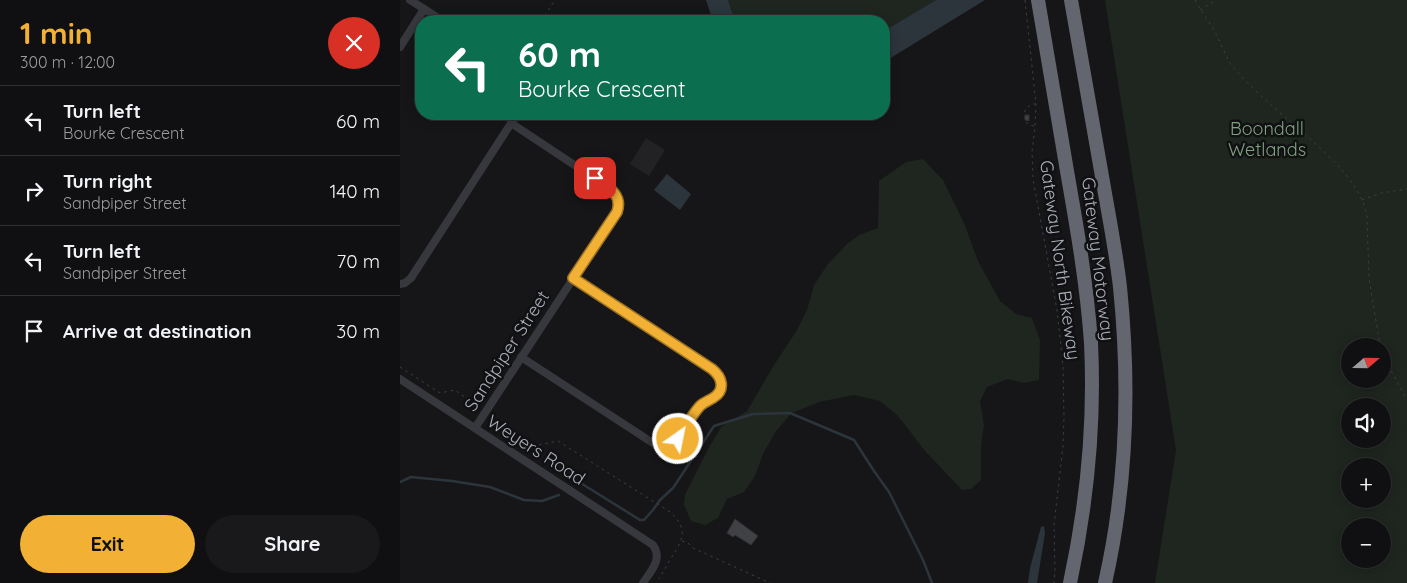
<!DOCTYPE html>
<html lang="en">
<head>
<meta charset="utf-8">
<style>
	:root { --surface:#101012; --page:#19191b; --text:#f1f3f6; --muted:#9c9d9f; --line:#303032; --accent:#f2b134 }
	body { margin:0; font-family:Quicksand,sans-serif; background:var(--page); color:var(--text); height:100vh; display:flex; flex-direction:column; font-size:19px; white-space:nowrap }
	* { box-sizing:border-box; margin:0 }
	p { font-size:16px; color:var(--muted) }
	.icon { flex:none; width:28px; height:28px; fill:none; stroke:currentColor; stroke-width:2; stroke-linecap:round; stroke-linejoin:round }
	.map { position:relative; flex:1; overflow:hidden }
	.details { display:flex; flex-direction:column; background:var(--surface); width:400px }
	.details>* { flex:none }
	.banner { position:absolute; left:15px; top:15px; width:475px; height:105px; border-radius:20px; box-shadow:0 2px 12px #0003,0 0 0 1px var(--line); background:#0b6e4f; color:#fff; overflow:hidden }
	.needle { width:32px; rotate:70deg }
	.controls { position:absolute; left:941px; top:338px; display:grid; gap:10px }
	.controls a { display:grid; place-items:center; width:50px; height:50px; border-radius:50%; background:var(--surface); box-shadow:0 2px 12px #0003,0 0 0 1px var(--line); font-size:25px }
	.pin { position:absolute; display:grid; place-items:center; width:42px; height:42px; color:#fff; margin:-21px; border-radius:10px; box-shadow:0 2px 8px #0006 }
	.me { position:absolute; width:55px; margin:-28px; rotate:33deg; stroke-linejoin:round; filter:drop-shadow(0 0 4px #0008) }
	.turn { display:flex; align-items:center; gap:18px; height:105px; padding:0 20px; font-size:22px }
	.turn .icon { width:65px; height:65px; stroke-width:2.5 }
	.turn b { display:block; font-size:35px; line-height:42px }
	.round { display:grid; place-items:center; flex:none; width:52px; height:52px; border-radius:26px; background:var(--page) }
	.headline { display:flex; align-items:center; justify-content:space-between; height:85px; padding:0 20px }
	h1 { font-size:30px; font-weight:800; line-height:38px; color:var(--accent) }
	.primary-button { display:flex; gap:10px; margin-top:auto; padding:10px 20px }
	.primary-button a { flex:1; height:58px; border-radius:30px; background:var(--accent); color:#111; font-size:20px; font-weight:800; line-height:58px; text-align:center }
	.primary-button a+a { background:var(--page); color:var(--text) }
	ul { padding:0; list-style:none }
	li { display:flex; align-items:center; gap:15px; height:70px; padding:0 20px; border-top:1px solid var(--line) }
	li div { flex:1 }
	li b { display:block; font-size:19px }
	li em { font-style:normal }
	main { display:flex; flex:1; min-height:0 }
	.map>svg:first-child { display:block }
</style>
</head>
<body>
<main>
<section class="details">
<div class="headline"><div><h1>1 min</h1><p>300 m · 12:00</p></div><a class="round" style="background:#d93025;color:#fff"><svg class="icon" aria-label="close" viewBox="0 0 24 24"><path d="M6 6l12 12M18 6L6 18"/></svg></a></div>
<ul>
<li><svg class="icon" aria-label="left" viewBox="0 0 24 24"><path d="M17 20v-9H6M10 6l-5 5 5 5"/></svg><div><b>Turn left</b><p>Bourke Crescent</p></div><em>60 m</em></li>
<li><svg class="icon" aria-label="right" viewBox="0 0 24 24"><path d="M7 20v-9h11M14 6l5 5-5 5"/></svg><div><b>Turn right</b><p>Sandpiper Street</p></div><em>140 m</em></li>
<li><svg class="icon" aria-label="left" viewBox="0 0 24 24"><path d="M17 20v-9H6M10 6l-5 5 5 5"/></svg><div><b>Turn left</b><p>Sandpiper Street</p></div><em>70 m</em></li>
<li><svg class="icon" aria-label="arrive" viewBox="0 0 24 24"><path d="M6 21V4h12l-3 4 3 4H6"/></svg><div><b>Arrive at destination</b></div><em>30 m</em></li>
</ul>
<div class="primary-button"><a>Exit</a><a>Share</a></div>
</section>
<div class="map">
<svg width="1007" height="583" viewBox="0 0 1007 583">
	<rect width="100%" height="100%" fill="#161618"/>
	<!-- built -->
	<polygon fill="#222225" points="246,138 265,150 249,176 230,164"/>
	<!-- green -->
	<g fill="#1e261f" fill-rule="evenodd">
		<polygon points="328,0 536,0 484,31 484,21 335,21"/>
		<path d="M705,0H1007V583H755L776,450ZM950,346H982V379H950ZM982,406V439H950V406ZM950,466H982V499H950ZM950,526H982V559H950Z"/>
		<polygon points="523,159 543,180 564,223 578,261 600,301 616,314 632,318 640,340 639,380 624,383 608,379 587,387 580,401 584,425 581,445 581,480 571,489 562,490 525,451 498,416 480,401 454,395 419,402 392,413 376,431 363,454 355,476 344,492 327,499 318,518 305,525 291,521 284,505 285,495 307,451 321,427 347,411 374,365 397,330 407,310 414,285 428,264 447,244 459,235 478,228 479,181 506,162"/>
	</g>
	<!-- water -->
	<g fill="#2c353c">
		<polygon points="306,0 328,0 335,21 313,21"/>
		<polygon points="536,0 585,0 484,62 484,31"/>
		<polygon points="267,174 291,194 280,210 254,190"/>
		<polygon points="644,526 645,533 637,583 628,583 630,568 641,527"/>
	</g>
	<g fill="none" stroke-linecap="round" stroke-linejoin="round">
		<!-- stream -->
		<g stroke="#2c353c" stroke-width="2.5">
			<polyline points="171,477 240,520 244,520 253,510 260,500 273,488 314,426 353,414 390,413 454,440 474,471 489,492 523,560 532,583"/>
			<polyline points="0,482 11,477 52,481 90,487 124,500 142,501 159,495"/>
		</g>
	</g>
	<!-- building -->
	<g fill="#404145" stroke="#303034">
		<polygon points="625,115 629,115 629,121 625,120"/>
		<polygon points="335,519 358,536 351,545 335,535 333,537 327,533"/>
	</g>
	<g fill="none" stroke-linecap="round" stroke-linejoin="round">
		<!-- path -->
		<g stroke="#3d3f44" stroke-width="1" stroke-dasharray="2.5 4" stroke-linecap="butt">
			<polyline points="625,0 636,104 635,127 632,152 633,179 657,310 663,365 664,417 663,446 654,525 655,571 654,583"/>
			<path d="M795,0C801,11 809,21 815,32C821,43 825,56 832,66C848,85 868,102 887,119C915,144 961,178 967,217L969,278L980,346"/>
			<polyline points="800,10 816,0"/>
			<polyline points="141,21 155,0"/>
			<polyline points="634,126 629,125 625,121 625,110 631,104 636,104"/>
			<polyline points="962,200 981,193 1007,189"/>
			<polyline points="982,354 1007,400"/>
			<polyline points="0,367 40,393 55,390 66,398 69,411 75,415"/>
			<path d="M88,424L124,448L158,441L270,512C289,529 283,540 271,558C267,565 263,572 259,579"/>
			<polyline points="282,541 288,543 293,548 370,583"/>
		</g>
		<!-- street -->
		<g stroke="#37383d" stroke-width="8">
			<polyline points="10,0 43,21"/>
			<polyline points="0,47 24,9"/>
			<polyline points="0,284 5,283 11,278 117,114"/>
			<path d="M121,357L259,447C265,447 270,447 274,443C285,435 291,417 299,407C305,400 317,399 321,390C324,381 319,374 312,369L173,278"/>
			<path d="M0,379L253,545C263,559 251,571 243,583"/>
			<path d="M75,428L217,212C220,202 217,195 209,188L111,123"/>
		</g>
		<!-- highway -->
		<g stroke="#63666e" stroke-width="14">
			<path d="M638,0C648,57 657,114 667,171C677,228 687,285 691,343C695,424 687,504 670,583"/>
			<path d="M671,0C682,61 692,121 703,182C709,217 716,252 720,287C730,386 727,486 705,583"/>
		</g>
	</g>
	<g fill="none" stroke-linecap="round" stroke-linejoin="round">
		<!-- route casing -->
		<g stroke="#9d7322" stroke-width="12">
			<path id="route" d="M195,178C208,187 223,194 217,212L173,278L312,369C322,377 326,390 313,398C308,401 304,402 300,406C291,416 285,428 278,439"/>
		</g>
		<!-- route -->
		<use href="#route" stroke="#f2b134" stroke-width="9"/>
	</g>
	<g text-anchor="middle" stroke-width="5" stroke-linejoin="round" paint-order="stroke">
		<!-- park labels -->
		<g font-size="18" fill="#7fa381" stroke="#111113">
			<text x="867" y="135">Boondall<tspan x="867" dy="21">Wetlands</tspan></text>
		</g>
		<!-- street labels -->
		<g font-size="18" fill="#a8adb8" stroke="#111113">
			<text transform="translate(698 259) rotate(83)" y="6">Gateway Motorway</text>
			<text transform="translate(660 260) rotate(82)" y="6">Gateway North Bikeway</text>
			<text transform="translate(107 351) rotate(-57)" y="6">Sandpiper Street</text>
			<text transform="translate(136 450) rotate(33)" y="6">Weyers Road</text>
		</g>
	</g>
</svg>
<div class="controls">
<a><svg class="needle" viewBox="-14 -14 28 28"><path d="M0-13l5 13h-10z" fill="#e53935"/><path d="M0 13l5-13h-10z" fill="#9c9d9f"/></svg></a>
<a><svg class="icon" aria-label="sound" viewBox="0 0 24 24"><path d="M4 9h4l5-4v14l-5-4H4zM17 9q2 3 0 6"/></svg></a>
<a>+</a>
<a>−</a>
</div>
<div class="pin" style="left:195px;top:178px;background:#d93025"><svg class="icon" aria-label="arrive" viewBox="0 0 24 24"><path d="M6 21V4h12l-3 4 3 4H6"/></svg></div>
<svg class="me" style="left:278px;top:439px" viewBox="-20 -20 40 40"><circle r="17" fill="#f2b134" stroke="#fff" stroke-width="3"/><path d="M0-11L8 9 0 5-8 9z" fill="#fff"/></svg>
<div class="banner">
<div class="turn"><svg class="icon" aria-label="left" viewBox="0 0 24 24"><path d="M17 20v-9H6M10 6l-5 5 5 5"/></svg><div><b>60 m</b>Bourke Crescent</div></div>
</div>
</div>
</main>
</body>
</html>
